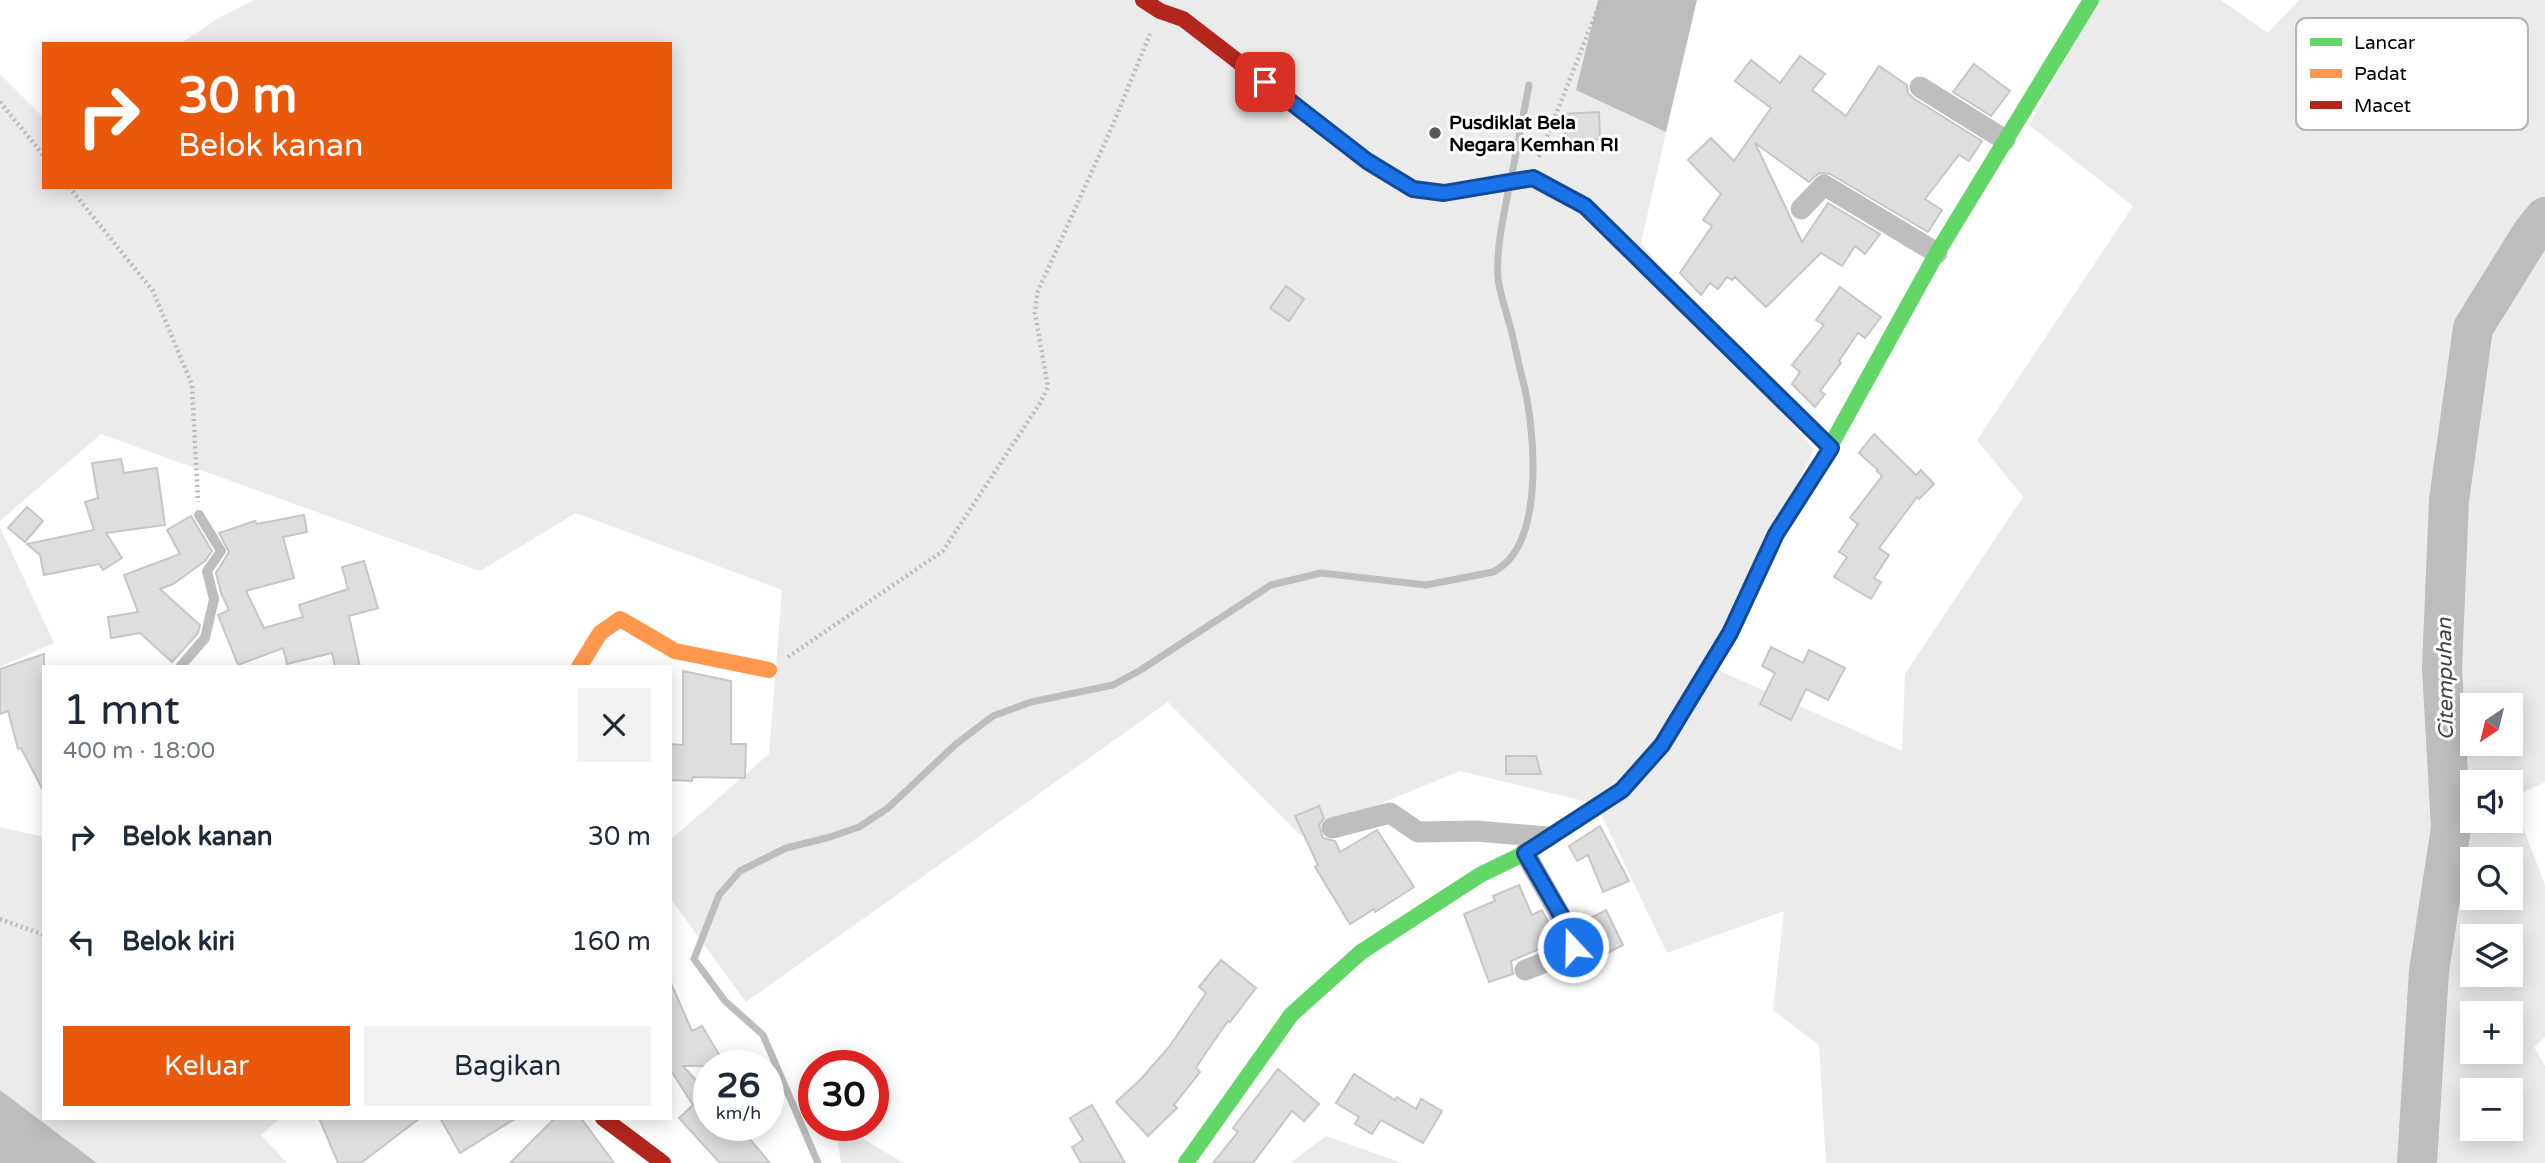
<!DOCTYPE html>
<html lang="id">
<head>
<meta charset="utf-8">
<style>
	:root { --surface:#fff; --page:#f2f2f3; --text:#1f2937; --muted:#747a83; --accent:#ea580c }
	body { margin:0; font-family:"Varela Round",sans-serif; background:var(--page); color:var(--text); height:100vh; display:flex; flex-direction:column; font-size:26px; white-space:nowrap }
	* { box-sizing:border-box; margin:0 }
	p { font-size:23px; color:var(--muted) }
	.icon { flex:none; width:38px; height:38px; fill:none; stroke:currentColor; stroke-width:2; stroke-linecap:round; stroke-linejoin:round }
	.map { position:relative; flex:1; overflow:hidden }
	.drawer { position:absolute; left:42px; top:665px; width:630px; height:455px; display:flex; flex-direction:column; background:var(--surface); border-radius:0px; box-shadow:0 4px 18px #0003 }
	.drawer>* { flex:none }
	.top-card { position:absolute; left:42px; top:42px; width:630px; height:147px; border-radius:0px; box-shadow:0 4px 18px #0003; background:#ea580c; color:#fff; overflow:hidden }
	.needle { width:46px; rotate:215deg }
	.tools { position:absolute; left:2460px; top:693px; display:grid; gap:14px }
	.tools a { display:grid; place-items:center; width:63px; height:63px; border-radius:0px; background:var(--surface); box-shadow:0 4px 18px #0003; font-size:35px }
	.speed { position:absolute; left:693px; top:1050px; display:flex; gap:14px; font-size:35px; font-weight:700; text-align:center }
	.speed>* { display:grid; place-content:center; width:91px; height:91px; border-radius:50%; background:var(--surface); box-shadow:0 4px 18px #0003; line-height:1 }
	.speed small { font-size:18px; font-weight:400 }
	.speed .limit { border:10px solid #d22; background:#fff; color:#111 }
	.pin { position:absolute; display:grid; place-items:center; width:60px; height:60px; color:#fff; margin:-30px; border-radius:14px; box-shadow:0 4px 10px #0006 }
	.me { position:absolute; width:77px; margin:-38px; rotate:339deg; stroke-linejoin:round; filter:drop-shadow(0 0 5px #0008) }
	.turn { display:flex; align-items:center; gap:24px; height:147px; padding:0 21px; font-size:32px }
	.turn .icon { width:91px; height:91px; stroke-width:2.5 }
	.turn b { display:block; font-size:49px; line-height:60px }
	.round { display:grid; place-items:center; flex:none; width:74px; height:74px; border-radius:0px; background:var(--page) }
	.summary { display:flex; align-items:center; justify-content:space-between; height:119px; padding:0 21px }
	h1 { font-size:42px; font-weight:600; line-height:52px }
	.cta { display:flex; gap:14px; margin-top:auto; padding:14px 21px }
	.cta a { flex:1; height:80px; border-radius:0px; background:var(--accent); color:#fff; font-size:28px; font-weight:600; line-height:80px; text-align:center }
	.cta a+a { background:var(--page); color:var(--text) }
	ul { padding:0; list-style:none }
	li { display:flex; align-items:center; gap:21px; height:105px; padding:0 21px }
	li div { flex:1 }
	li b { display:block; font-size:26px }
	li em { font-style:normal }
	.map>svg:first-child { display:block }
</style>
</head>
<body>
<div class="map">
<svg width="2545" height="1163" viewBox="0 0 2545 1163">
	<rect width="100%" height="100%" fill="#fff"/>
	<!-- green -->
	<g fill="#ebebeb" fill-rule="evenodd">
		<path d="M255,0H1598L1577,90L1666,132L1641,243L1814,449L1708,666L1902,751L1905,674L2023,497L1977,440L2133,206L2029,125L2098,0H2221L2268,33L2299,0H2545V782L2512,798L2545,885V1037L2534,1047L2545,1066V1163H1826L1819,1045L1773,1010L1784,911L1667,953L1596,804L1460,771L1301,836L1168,702L746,1002L670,898V840L769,754L782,590L576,513L480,571L101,434L0,521V74L44,118V187H670V44H180L220,17ZM2473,705H2511V744H2473ZM2473,782H2511V821H2473ZM2473,859H2511V898H2473ZM2473,936H2511V975H2473ZM2473,1013H2511V1052H2473ZM2473,1090H2511V1129H2473Z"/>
		<polygon points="0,527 54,643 0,667"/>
		<polygon points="0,827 44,837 44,1118 280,1118 261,1135 287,1163 97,1163 0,1090"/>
		<polygon points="835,1125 839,1125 904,1163 841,1163"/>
		<polygon points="1326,1136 1402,1163 1290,1163"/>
	</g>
	<!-- water -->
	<g fill="#bdbdbd">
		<polygon points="1598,0 1697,0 1666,132 1576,90"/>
		<polygon points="0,1090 97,1163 0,1163"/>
	</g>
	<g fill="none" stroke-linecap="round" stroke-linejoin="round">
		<!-- stream -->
		<g stroke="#bdbdbd" stroke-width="7">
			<polyline points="1512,174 1529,85"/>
			<path d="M818,1163L763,1035L725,1001L694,959L719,895L740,871L786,848L830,837L859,827L888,808L956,744L993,716L1031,702L1113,685L1139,671L1271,585L1321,573L1426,585L1493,572C1547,546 1535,425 1522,377C1517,358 1514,338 1508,319C1505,306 1499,291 1498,278C1496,248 1503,221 1508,192"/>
		</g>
		<!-- river -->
		<polyline stroke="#bdbdbd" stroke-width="40" points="2417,1163 2429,971 2451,828 2442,668 2449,500 2473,328 2532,233 2545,217"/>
	</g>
	<!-- building -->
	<g fill="#dedede" stroke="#c6c6c6" stroke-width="2">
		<polygon points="1800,56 1825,74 1812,90 1846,116 1879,66 1907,85 1908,93 1913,98 1982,141 1969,161 1959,155 1925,199 1942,210 1928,232 1830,174 1819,173 1809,182 1755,143 1802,242 1828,203 1880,234 1865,254 1855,246 1842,266 1821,253 1766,307 1735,277 1732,280 1727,277 1718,289 1710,283 1701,295 1680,273 1712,226 1703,220 1721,194 1688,160 1711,138 1734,161 1771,108 1735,81 1751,60 1780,83"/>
		<polygon points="1974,64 2010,91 1991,116 1953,92"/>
		<polygon points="1599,112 1600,139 1565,140 1564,114"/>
		<polygon points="1286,286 1304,299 1289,321 1270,308"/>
		<polygon points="1840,287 1881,317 1865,338 1858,333 1839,361 1841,363 1820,391 1825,394 1815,407 1792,384 1800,372 1792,365 1824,325 1816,320"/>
		<polygon points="1874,434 1916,475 1921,470 1934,484 1919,499 1917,497 1879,548 1889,555 1874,578 1881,582 1871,599 1834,577 1847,557 1839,552 1858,524 1850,518 1882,476 1877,471 1878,470 1859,453"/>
		<polygon points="121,459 124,473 157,468 165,525 106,533 122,558 103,570 99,564 44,575 40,555 27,544 94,530 85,502 98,498 92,463"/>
		<polygon points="27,507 43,521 25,542 8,528"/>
		<polygon points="304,515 307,532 283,537 294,578 246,591 264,628 303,617 299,605 348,589 342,567 364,561 378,608 349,616 360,667 335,667 332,653 287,664 283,648 238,665 218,615 229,610 221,593 216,573 229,552 219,533 255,521 257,524"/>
		<polygon points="191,516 212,551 205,561 173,584 160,589 200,625 198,633 172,662 140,633 111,638 108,617 138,612 124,575 180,554 167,530"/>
		<polygon points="1771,647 1803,663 1809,650 1845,668 1828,700 1806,689 1791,720 1760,704 1775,673 1762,666"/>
		<polygon points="44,654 44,792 21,748 18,749 8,711 0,714 0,669"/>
		<polygon points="683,671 731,681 731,744 746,744 745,778 693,777 692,781 670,780 670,744 683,745"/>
		<polygon points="1506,756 1536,756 1541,774 1506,774"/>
		<polygon points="1319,806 1324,818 1319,825 1323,838 1335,841 1340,852 1377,830 1414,887 1375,912 1374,909 1350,924 1315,867 1318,865 1295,816"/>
		<polygon points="1600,826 1629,881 1603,892 1588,855 1577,861 1569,846"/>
		<polygon points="1519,885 1532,915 1542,910 1558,941 1511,961 1513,974 1489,982 1464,914 1495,901 1493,896"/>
		<polygon points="1606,910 1623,945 1600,957 1583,922"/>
		<polygon points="1221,960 1256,988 1230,1022 1228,1021 1207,1051 1196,1068 1200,1072 1174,1105 1177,1108 1148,1136 1116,1102 1141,1079 1169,1047 1206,993 1199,987"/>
		<polygon points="670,981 692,1031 702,1026 726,1066 683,1066 707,1092 709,1091 709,1125 738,1125 770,1163 720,1163 679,1118 693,1105 670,1069"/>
		<polygon points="1278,1069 1319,1104 1304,1121 1292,1111 1253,1163 1213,1163 1238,1132 1233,1128"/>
		<polygon points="1354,1074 1395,1100 1397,1097 1416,1109 1421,1099 1442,1111 1423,1143 1381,1120 1372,1134 1355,1124 1359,1117 1336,1103"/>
		<polygon points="1092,1105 1125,1163 1081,1163 1072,1147 1083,1140 1070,1118"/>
		<polygon points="319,1118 420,1118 361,1163 338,1163"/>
		<polygon points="440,1118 516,1118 460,1153"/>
		<polygon points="555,1118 581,1118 614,1163 510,1163"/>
	</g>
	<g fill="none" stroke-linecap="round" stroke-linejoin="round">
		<!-- path -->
		<g stroke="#b9b9b9" stroke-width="4.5" stroke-dasharray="2 3.5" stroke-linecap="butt">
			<polyline points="0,102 44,156"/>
			<polyline points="1539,157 1600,3 1598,0"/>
			<polyline points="69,187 153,291 192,385 198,502"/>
			<polyline points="788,657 943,551 1040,403 1048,387 1035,313 1037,293 1112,127 1150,34"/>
			<polyline points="0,919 44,935"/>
		</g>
		<!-- lane -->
		<polyline stroke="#bebebe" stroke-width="10" points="180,667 205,638 214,599 207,571 221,551 199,515"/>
		<!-- street -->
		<g stroke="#bebebe" stroke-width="21">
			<polyline points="1920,87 2005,140"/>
			<polyline points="1801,209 1824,185 1937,253"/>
			<polyline points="1332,828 1390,813 1418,832 1476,831 1548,837"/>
			<polyline points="1525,853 1572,936 1573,947 1567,954 1525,970"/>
		</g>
		<!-- fast -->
		<g stroke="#63d668" stroke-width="16">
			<polyline points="1482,187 1533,179 1585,206 1831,448"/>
			<polyline points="1817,470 1937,253 2091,0"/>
			<polyline points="1186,1163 1291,1015 1361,952 1480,875 1525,853 1622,790 1639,771"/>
		</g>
		<!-- slow -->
		<polyline stroke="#ff974d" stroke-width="16" points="579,667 600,633 620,619 675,651 769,670"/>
		<!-- jam -->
		<g stroke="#b3261e" stroke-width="16">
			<polyline points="1143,0 1160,11 1183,19 1367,161 1413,189 1444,193 1482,187"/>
			<polyline points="1639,771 1662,745 1730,633 1776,534 1817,470"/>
			<polyline points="603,1118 663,1163"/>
		</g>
	</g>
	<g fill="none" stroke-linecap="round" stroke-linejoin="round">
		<!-- route casing -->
		<g stroke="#114b97" stroke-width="18">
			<polyline id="route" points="1265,82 1367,161 1413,189 1444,193 1533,178 1585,206 1831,448 1776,534 1730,633 1662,745 1622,790 1525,853 1573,936 1573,947"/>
		</g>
		<!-- route -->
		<use href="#route" stroke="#1a73e8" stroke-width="12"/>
	</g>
	<!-- markers -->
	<circle fill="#595959" stroke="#fff" stroke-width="2.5" cx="1435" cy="133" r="7"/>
	<g text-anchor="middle" stroke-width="6" stroke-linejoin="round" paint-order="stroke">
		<!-- poi labels -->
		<g font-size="19" font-weight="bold" fill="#000" stroke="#fff" text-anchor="start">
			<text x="1449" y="129">Pusdiklat Bela<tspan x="1449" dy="22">Negara Kemhan RI</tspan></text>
		</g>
		<!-- water labels -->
		<g font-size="21" font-style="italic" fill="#424242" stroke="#fff">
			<text transform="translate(2445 679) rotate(-91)" y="7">Citempuhan</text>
		</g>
	</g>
	<!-- legend -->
	<rect x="2296" y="18" width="232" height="112" rx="10" fill="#fff" stroke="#b2b2b2" stroke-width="2"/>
	<rect x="2310" y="38" width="32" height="8" fill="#63d668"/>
	<rect x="2310" y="69" width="32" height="9" fill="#ff974d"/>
	<rect x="2310" y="101" width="32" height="8" fill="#b3261e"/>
	<g font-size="19" fill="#000">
		<text x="2354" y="49">Lancar</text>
		<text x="2354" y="80">Padat</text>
		<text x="2354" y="112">Macet</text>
	</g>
</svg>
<div class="tools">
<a><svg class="needle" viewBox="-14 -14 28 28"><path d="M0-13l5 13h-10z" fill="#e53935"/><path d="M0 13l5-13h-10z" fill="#747a83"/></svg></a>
<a><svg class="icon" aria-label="sound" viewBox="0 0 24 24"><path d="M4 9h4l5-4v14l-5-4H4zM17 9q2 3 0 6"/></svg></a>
<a><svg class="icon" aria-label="search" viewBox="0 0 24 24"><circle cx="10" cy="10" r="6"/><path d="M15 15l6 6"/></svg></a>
<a><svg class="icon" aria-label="layers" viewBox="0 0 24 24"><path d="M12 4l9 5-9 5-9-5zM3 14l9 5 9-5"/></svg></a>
<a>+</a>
<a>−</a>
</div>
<div class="speed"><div>26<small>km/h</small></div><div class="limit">30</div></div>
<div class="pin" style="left:1265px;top:82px;background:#d93025"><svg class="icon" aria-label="arrive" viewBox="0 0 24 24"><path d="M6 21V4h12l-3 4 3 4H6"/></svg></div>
<svg class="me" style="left:1573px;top:947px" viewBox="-20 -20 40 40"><circle r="17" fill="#1a73e8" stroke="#fff" stroke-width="3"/><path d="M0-11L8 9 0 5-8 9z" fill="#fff"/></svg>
<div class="top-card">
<div class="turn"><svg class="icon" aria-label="right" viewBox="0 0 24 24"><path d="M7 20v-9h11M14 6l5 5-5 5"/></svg><div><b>30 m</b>Belok kanan</div></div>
</div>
<section class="drawer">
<div class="summary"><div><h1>1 mnt</h1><p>400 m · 18:00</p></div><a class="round"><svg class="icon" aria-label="close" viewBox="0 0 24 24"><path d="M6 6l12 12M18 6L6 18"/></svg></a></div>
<ul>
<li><svg class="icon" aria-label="right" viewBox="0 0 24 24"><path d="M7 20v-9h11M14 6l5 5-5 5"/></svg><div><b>Belok kanan</b></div><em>30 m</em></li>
<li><svg class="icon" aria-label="left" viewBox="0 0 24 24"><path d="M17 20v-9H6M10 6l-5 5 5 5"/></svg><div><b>Belok kiri</b></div><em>160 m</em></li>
</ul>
<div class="cta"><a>Keluar</a><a>Bagikan</a></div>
</section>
</div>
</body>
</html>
